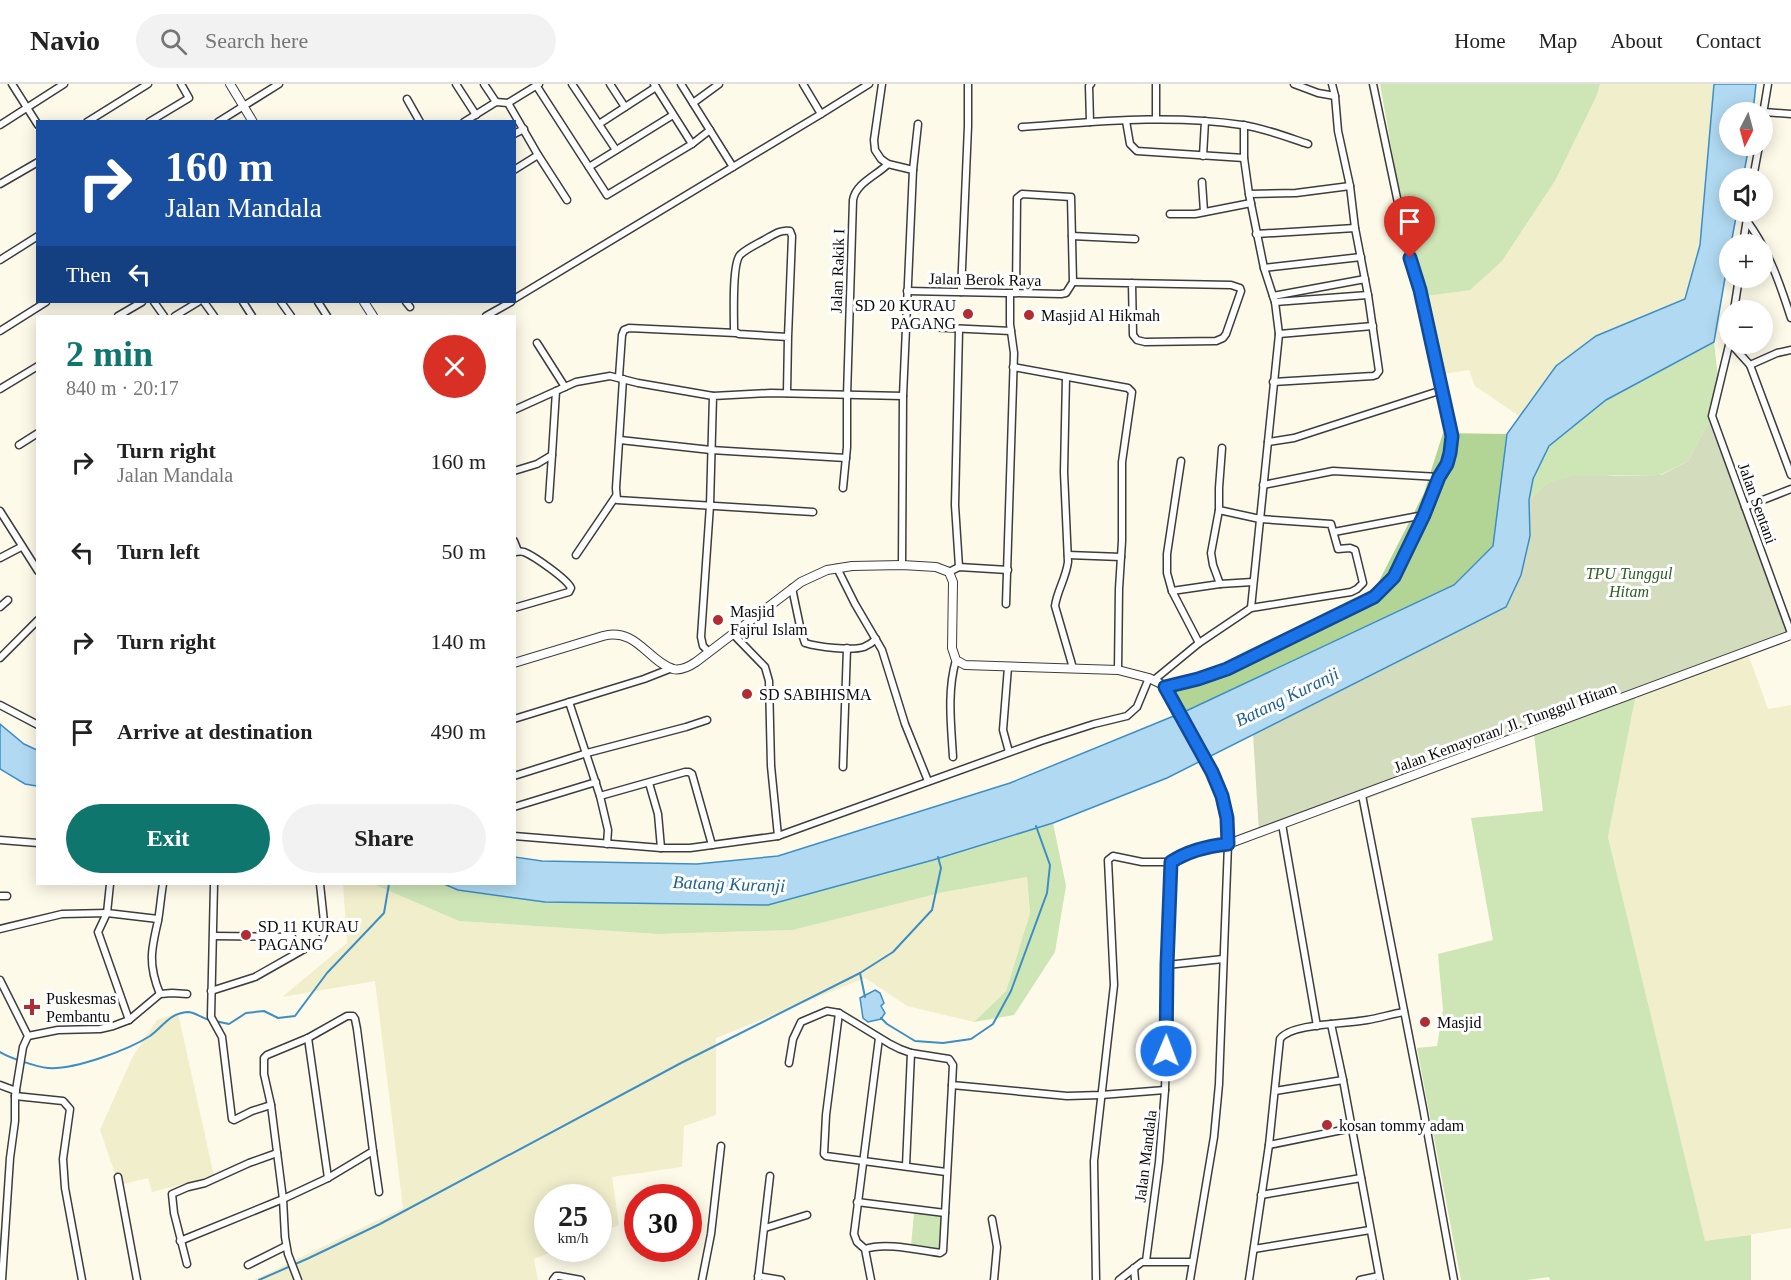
<!DOCTYPE html>
<html lang="en">
<head>
<meta charset="utf-8">
<style>
	:root { --surface:#fff; --page:#f2f2f2; --text:#222; --muted:#767676; --line:#e0e0e0; --accent:#0f766e }
	body { margin:0; font-family:"Times New Roman",serif; background:var(--page); color:var(--text); height:100vh; display:flex; flex-direction:column; font-size:22px; white-space:nowrap }
	* { box-sizing:border-box; margin:0 }
	p { font-size:20px; color:var(--muted) }
	.icon { flex:none; width:33px; height:33px; fill:none; stroke:currentColor; stroke-width:2; stroke-linecap:round; stroke-linejoin:round }
	.map { position:relative; flex:1; overflow:hidden }
	.panel { position:absolute; left:36px; top:231px; width:480px; height:570px; display:flex; flex-direction:column; background:var(--surface); border-radius:0px; box-shadow:0 3px 15px #0003 }
	.panel>* { flex:none }
	.top-card { position:absolute; left:36px; top:36px; width:480px; height:183px; border-radius:0px; box-shadow:0 3px 15px #0003; background:#1a4fa0; color:#fff; overflow:hidden }
	.needle { width:39px; rotate:186deg }
	.buttons { position:absolute; left:1719px; top:18px; display:grid; gap:12px }
	.buttons a { display:grid; place-items:center; width:54px; height:54px; border-radius:50%; background:var(--surface); box-shadow:0 3px 15px #0003; font-size:30px }
	.speed { position:absolute; left:534px; top:1100px; display:flex; gap:12px; font-size:30px; font-weight:700; text-align:center }
	.speed>* { display:grid; place-content:center; width:78px; height:78px; border-radius:50%; background:var(--surface); box-shadow:0 3px 15px #0003; line-height:1 }
	.speed small { font-size:15px; font-weight:400 }
	.speed .limit { border:9px solid #d22; background:#fff; color:#111 }
	.pin { position:absolute; display:grid; place-items:center; width:51px; height:51px; color:#fff; margin:-62px -26px; border-radius:50% 50% 50% 0; rotate:-45deg; box-shadow:0 0 6px #0007 }
	.pin .icon { rotate:45deg }
	.me { position:absolute; width:66px; margin:-33px; rotate:1deg; stroke-linejoin:round; filter:drop-shadow(0 0 4px #0008) }
	.turn { display:flex; align-items:center; gap:21px; height:126px; padding:0 30px; font-size:27px }
	.turn .icon { width:78px; height:78px; stroke-width:2.5 }
	.turn b { display:block; font-size:42px; line-height:51px }
	.then { display:flex; align-items:center; height:57px; padding:0 30px; background:#0003; gap:12px; font-size:22px }
	.round { display:grid; place-items:center; flex:none; width:63px; height:63px; border-radius:32px; background:var(--page) }
	.headline { display:flex; align-items:center; justify-content:space-between; height:102px; padding:0 30px }
	h1 { font-size:36px; font-weight:700; line-height:45px; color:var(--accent) }
	.cta { display:flex; gap:12px; margin-top:auto; padding:12px 30px }
	.cta a { flex:1; height:69px; border-radius:36px; background:var(--accent); color:#fff; font-size:24px; font-weight:700; line-height:69px; text-align:center }
	.cta a+a { background:var(--page); color:var(--text) }
	ul { padding:0; list-style:none }
	li { display:flex; align-items:center; gap:18px; height:90px; padding:0 30px }
	li div { flex:1 }
	li b { display:block; font-size:22px }
	li em { font-style:normal }
	header { display:flex; align-items:center; gap:36px; box-sizing:border-box; height:84px; padding:0 30px; background:var(--surface); border-bottom:2px solid var(--line) }
	header strong { font-size:28px }
	nav { display:flex; gap:33px; margin-inline-start:auto; font-size:21px }
	.search { width:420px; height:54px; background:var(--page); display:flex; align-items:center; gap:15px; box-sizing:border-box; padding:0 21px; border-radius:33px; color:var(--muted); font-size:22px }
	.map>svg:first-child { display:block }
</style>
</head>
<body>
<header>
<strong>Navio</strong>
<div class="search"><svg class="icon" aria-label="search" viewBox="0 0 24 24"><circle cx="10" cy="10" r="6"/><path d="M15 15l6 6"/></svg>Search here</div>
<nav><a>Home</a><a>Map</a><a>About</a><a>Contact</a></nav>
</header>
<div class="map">
<svg width="1791" height="1196" viewBox="0 0 1791 1196">
	<rect width="100%" height="100%" fill="#fefae9"/>
	<!-- farmland -->
	<g fill="#f1eecc">
		<polygon points="1600,0 1714,0 1700,161 1685,216 1596,252 1556,282 1519,332 1475,302 1469,286 1443,290 1418,213 1470,205 1502,177 1555,97 1597,11"/>
		<polygon points="1747,567 1768,625 1791,621 1791,1144 1705,1158 1608,753 1636,610"/>
		<polygon points="1027,793 1030,829 1006,907 974,938 907,922 865,894 716,954 716,1031 684,1042 682,1083 612,1093 619,1141 599,1149 598,1113 548,1113 548,1164 562,1164 534,1175 538,1196 254,1196 403,1124 375,897 282,913 347,859 343,800 373,800 459,837 658,850 793,846 944,808"/>
		<polygon points="178,929 214,1092 152,1108 148,1094 119,1101 100,1046 132,974 157,936"/>
	</g>
	<!-- green -->
	<g fill="#cee5b6">
		<polygon points="1380,0 1600,0 1597,11 1555,97 1502,177 1470,206 1418,213"/>
		<polygon points="1714,258 1718,292 1709,337 1688,377 1660,391 1613,391 1546,400 1529,416 1533,395 1549,362 1606,316"/>
		<polygon points="1636,610 1608,753 1705,1157 1751,1151 1751,1196 1550,1196 1549,1193 1527,1196 1461,1196 1417,964 1437,962 1443,926 1438,870 1493,856 1471,734 1543,727 1534,650"/>
		<polygon points="1053,739 1066,802 1055,868 1014,931 974,938 1006,907 1030,829 1027,793 944,808 793,846 658,850 459,837 373,800 444,800 458,806 933,776"/>
		<polygon points="914,1129 942,1132 939,1165 911,1162"/>
	</g>
	<!-- forest -->
	<polygon fill="#b2d596" points="1443,349 1507,350 1493,462 1454,501 1186,627 1172,603 1272,560 1376,503 1424,409"/>
	<!-- cemetery -->
	<polygon fill="#d3ddbd" points="1709,337 1791,550 1364,716 1259,748 1253,650 1506,523 1530,452 1529,416 1546,400 1573,392 1661,391 1688,377"/>
	<!-- water -->
	<g fill="#b1daf2" stroke="#3d8ec4" stroke-width="1.5">
		<polygon points="1714,0 1756,0 1753,28 1730,28 1730,62 1749,62 1743,94 1730,94 1730,128 1737,128 1731,160 1730,160 1729,171 1714,258 1606,316 1549,362 1533,395 1529,416 1530,452 1521,491 1506,523 1167,694 1053,739 933,776 768,821 545,818 458,806 444,800 514,800 515,773 542,777 697,780 778,772 1010,699 1186,627 1454,501 1493,462 1507,350 1556,282 1596,252 1685,215 1700,161"/>
		<polygon points="0,640 24,660 37,666 37,702 25,700 0,685"/>
		<polygon points="875,906 880,909 884,919 881,922 885,929 881,935 868,938 863,934 860,914"/>
	</g>
	<g fill="none" stroke-linecap="round" stroke-linejoin="round">
		<!-- stream -->
		<g stroke="#3d8ec4" stroke-width="2">
			<polyline points="860,889 865,913"/>
			<polyline points="881,934 887,940 915,957 943,959 971,955 993,940 1011,907 1047,809 1050,781 1036,742"/>
			<polyline points="215,937 229,940 246,929 264,927 278,934 295,932 327,889 384,829 389,800"/>
			<path d="M0,968C10,974 37,983 48,984C74,986 128,966 150,952C163,943 169,929 188,928C195,928 203,935 210,936"/>
			<polyline points="259,1196 309,1174 380,1140 681,979 860,889 893,868 932,826 941,784 938,773"/>
		</g>
		<!-- minor casing -->
		<g stroke="#3d3d3d" stroke-width="9">
			<g id="minor">
				<polyline points="12,0 38,41"/>
				<polyline points="456,0 476,31"/>
				<polyline points="484,0 496,18"/>
				<polyline points="572,0 616,66"/>
				<polyline points="610,0 625,23"/>
				<polyline points="654,0 692,60"/>
				<polyline points="681,0 733,83"/>
				<polyline points="803,0 821,30"/>
				<polyline points="882,0 874,56 875,66 881,75 888,80 913,86 903,312 902,481"/>
				<polyline points="1294,0 1318,9 1335,12"/>
				<polyline points="536,1 607,111 692,60 710,46"/>
				<polyline points="407,15 420,38"/>
				<polyline points="508,19 538,71 567,116"/>
				<polyline points="693,19 719,0"/>
				<polyline points="1764,28 1791,30"/>
				<polyline points="1156,35 1156,0"/>
				<polyline points="1762,36 1768,0"/>
				<polyline points="1126,37 1130,60 1137,67 1244,74"/>
				<polyline points="87,38 148,0"/>
				<polyline points="149,38 189,14 181,0"/>
				<polyline points="218,38 279,0"/>
				<polyline points="464,38 496,18 508,19 539,0"/>
				<polyline points="1090,38 1089,2 1091,0"/>
				<polyline points="599,40 656,3"/>
				<polyline points="0,41 64,0"/>
				<polyline points="1244,41 1244,74 1249,110 1264,184 1275,218 1279,250 1251,524"/>
				<path d="M1022,43C1095,38 1169,30 1242,41C1264,44 1287,53 1308,60"/>
				<polyline points="514,50 524,45"/>
				<polyline points="1203,72 1205,37"/>
				<polyline points="589,83 673,31"/>
				<polyline points="514,86 538,71"/>
				<polyline points="913,86 918,40"/>
				<polyline points="1753,94 1759,62"/>
				<polyline points="1202,98 1204,128"/>
				<polyline points="0,100 38,78"/>
				<polyline points="1249,110 1296,109 1350,102"/>
				<polyline points="1170,130 1195,130 1251,119"/>
				<path d="M1747,137C1769,167 1780,200 1791,234"/>
				<polyline points="1256,150 1355,144"/>
				<polyline points="1072,152 1135,155"/>
				<polyline points="1743,160 1748,128"/>
				<polyline points="0,176 38,152"/>
				<polyline points="1264,184 1361,173"/>
				<polyline points="1073,198 1231,201 1240,204 1241,207 1226,250 1223,254 1216,257 1145,258 1137,256 1133,251 1132,199"/>
				<polyline points="907,207 1061,210 1066,209 1073,198 1071,113 1022,110 1017,114 1016,209"/>
				<polyline points="961,208 968,42 968,0"/>
				<polyline points="1273,212 1365,195"/>
				<polyline points="514,215 821,30 869,0"/>
				<polyline points="154,218 164,232"/>
				<polyline points="204,218 214,232"/>
				<polyline points="243,218 252,232"/>
				<polyline points="281,218 291,232"/>
				<polyline points="318,218 327,232"/>
				<polyline points="406,218 410,223"/>
				<polyline points="1275,218 1368,211"/>
				<polyline points="1734,226 1739,194"/>
				<polyline points="118,232 142,218"/>
				<polyline points="175,232 198,218"/>
				<polyline points="486,232 511,218"/>
				<polyline points="906,242 1011,247"/>
				<polyline points="959,246 955,421 959,483"/>
				<polyline points="0,247 46,218"/>
				<polyline points="1279,250 1373,242"/>
				<polyline points="1730,257 1712,332 1791,549"/>
				<polyline points="537,259 565,303"/>
				<polyline points="1731,260 1750,281 1791,391"/>
				<polyline points="1750,281 1777,269 1791,266"/>
				<polyline points="1013,283 1128,304 1132,308 1122,378 1122,457 1119,505 1118,586"/>
				<polyline points="619,293 622,251 624,246 629,244 736,249"/>
				<path d="M1066,293L1064,388L1068,478C1066,494 1057,507 1055,522L1073,584"/>
				<polyline points="623,295 616,404 617,416 813,428"/>
				<polyline points="1273,298 1373,292 1376,291 1379,287 1368,211 1355,144 1350,102 1338,47 1335,12 1332,0"/>
				<polyline points="0,305 38,282"/>
				<path d="M787,309L788,253L792,152L790,147C780,145 772,152 764,156C757,160 746,165 740,171C732,180 734,231 734,245L735,248L739,250L788,253"/>
				<polyline points="514,326 576,298 610,292 638,299 713,312"/>
				<polyline points="620,356 711,366 846,374"/>
				<polyline points="1268,358 1294,354 1442,306"/>
				<polyline points="19,361 38,349"/>
				<polyline points="1181,377 1167,470 1167,489 1172,507 1199,559"/>
				<polyline points="514,387 537,380 552,371 556,307"/>
				<polyline points="1263,401 1333,387 1439,393"/>
				<path d="M843,404L847,363V312L853,116C856,99 876,92 888,80"/>
				<polyline points="549,415 552,371"/>
				<polyline points="1745,423 1791,405"/>
				<polyline points="1219,426 1211,469 1213,481 1220,500"/>
				<polyline points="0,427 38,487"/>
				<polyline points="1334,448 1424,431"/>
				<polyline points="514,457 518,467"/>
				<path d="M514,468C518,468 520,467 524,468C534,472 567,495 571,504L569,508L514,524"/>
				<polyline points="576,471 616,412"/>
				<polyline points="1068,471 1121,473"/>
				<polyline points="0,474 21,463"/>
				<polyline points="837,484 855,520 882,566 905,640 928,697"/>
				<polyline points="949,488 959,483 1008,486"/>
				<path d="M792,504L801,547L805,559C818,563 851,567 864,563C869,561 873,558 876,555"/>
				<polyline points="1172,507 1220,500 1253,498"/>
				<polyline points="1006,520 1014,269 1010,240 1010,209"/>
				<polyline points="0,523 8,516"/>
				<polyline points="733,550 765,583 769,597 771,682 778,752"/>
				<polyline points="709,568 703,562 701,553 710,421 713,312 771,309 903,312"/>
				<polyline points="0,574 38,536"/>
				<polyline points="1008,583 1003,646 1009,668"/>
				<polyline points="1154,596 1199,559 1251,524 1351,508 1357,505 1363,499 1355,466 1350,464 1338,465 1331,440 1260,435 1219,426 1219,404 1222,364"/>
				<polyline points="1165,603 1198,595 1227,585 1374,512 1394,493 1424,431 1439,393 1447,380 1450,369 1451,345 1420,206 1406,157 1373,0"/>
				<polyline points="569,618 600,712 608,746 607,760"/>
				<polyline points="0,621 38,641"/>
				<polyline points="514,635 644,595 672,584"/>
				<path d="M953,673C951,640 947,607 956,576"/>
				<polyline points="843,683 847,564"/>
				<polyline points="514,692 587,669 686,643 707,636"/>
				<polyline points="649,699 658,730 661,764"/>
				<polyline points="1362,711 1423,1024 1454,1196"/>
				<polyline points="600,712 685,688 689,688 692,690 712,761"/>
				<polyline points="514,723 596,698"/>
				<polyline points="1282,740 1317,942"/>
				<polyline points="514,752 661,764 690,764 778,752 1041,657 1094,640 1127,632 1137,623 1149,594"/>
				<polyline points="0,756 38,759"/>
				<polyline points="110,800 107,829 158,835"/>
				<path d="M163,800C161,812 160,825 158,837C151,866 148,881 160,910L172,909L187,910"/>
				<polyline points="214,800 211,933 222,953 232,1035 234,1036 252,1027 271,1021"/>
				<polyline points="0,812 7,812"/>
				<polyline points="0,845 62,830 107,829 98,848 129,936"/>
				<polyline points="214,852 292,853"/>
				<polyline points="1167,881 1223,875"/>
				<polyline points="0,896 28,952 23,963 15,1012 15,1037 10,1074 2,1196"/>
				<polyline points="211,907 255,893 322,855 325,847 320,800"/>
				<polyline points="839,929 826,1031 824,1070 826,1072 946,1088"/>
				<polyline points="1331,940 1343,996 1380,1196"/>
				<polyline points="28,952 58,946 100,945 113,942 129,936 160,910"/>
				<polyline points="308,954 328,1094"/>
				<polyline points="789,979 793,955 801,938 827,927 839,929 890,960 900,965 911,969 949,975 953,981 952,1001 1067,1012 1101,1011 1165,1006"/>
				<polyline points="0,1001 16,1007"/>
				<polyline points="1275,1007 1343,996"/>
				<polyline points="15,1012 63,1017 70,1025 63,1075 65,1104 82,1196"/>
				<polyline points="1269,1061 1352,1044"/>
				<polyline points="373,1067 379,1108"/>
				<polyline points="906,1082 911,969"/>
				<polyline points="118,1093 137,1196"/>
				<polyline points="1261,1111 1361,1094"/>
				<polyline points="857,1118 945,1129"/>
				<polyline points="992,1135 997,1163 994,1196"/>
				<polyline points="765,1144 807,1131"/>
				<polyline points="180,1157 283,1115 328,1094 373,1067 357,945 355,935 353,932 347,932 308,954 267,971 264,974 264,990 271,1021 283,1115 285,1153 288,1170 298,1196"/>
				<path d="M865,1165C885,1158 918,1166 940,1169L943,1167L952,1001"/>
				<polyline points="1254,1165 1370,1146"/>
				<path d="M1146,1177L1159,1078L1165,1006L1171,778C1188,767 1208,762 1228,760L1219,1000L1214,1053L1190,1196"/>
				<polyline points="187,1180 174,1129 172,1110 188,1103 205,1099 249,1079 277,1069"/>
				<polyline points="248,1181 286,1162"/>
				<polyline points="1134,1184 1135,1196"/>
				<polyline points="758,1192 781,1196"/>
				<polyline points="553,1196 556,1192 559,1192 581,1196"/>
				<polyline points="702,1196 711,1150 721,1062"/>
				<polyline points="758,1196 770,1092"/>
				<polyline points="871,1196 865,1165 857,1158 854,1150 879,954"/>
				<polyline points="1096,1196 1094,1077 1114,901 1108,776 1113,772 1142,778 1171,778"/>
				<polyline points="1119,1196 1142,1178 1192,1178"/>
				<path d="M1249,1196L1269,1061L1280,955C1291,939 1347,940 1367,936C1380,934 1391,930 1404,928"/>
				<polyline points="1360,1196 1379,1192"/>
			</g>
		</g>
		<!-- tertiary casing -->
		<g stroke="#3d3d3d" stroke-width="10">
			<g id="tertiary">
				<polyline points="230,0 253,38"/>
				<polyline points="364,218 373,232"/>
				<path d="M514,579L603,552C636,543 648,577 673,585C681,587 690,582 696,578L801,498L827,486L852,482L902,481L936,483L949,488L953,498L952,564L956,576L965,581L1118,586L1149,594L1161,600L1165,603L1176,622L1212,688L1222,712L1227,734L1228,760L1791,551"/>
			</g>
		</g>
		<!-- minor -->
		<use href="#minor" stroke="#fff" stroke-width="6"/>
		<!-- tertiary -->
		<use href="#tertiary" stroke="#fff" stroke-width="8"/>
	</g>
	<g fill="none" stroke-linecap="round" stroke-linejoin="round">
		<!-- route casing -->
		<g stroke="#114b97" stroke-width="15">
			<path id="route" d="M1166,967L1167,881L1171,778C1188,767 1208,762 1228,760L1227,734L1222,712L1212,688L1165,603L1198,595L1227,585L1374,513L1394,493L1424,431L1439,393L1447,380L1450,369L1452,352L1420,206L1410,174"/>
		</g>
		<!-- route -->
		<use href="#route" stroke="#1a73e8" stroke-width="10"/>
	</g>
	<!-- markers -->
	<g fill="#b12c33" stroke="#fff" stroke-width="2">
		<circle cx="968" cy="230" r="6"/>
		<circle cx="1029" cy="231" r="6"/>
		<circle cx="718" cy="536" r="6"/>
		<circle cx="747" cy="610" r="6"/>
		<circle cx="246" cy="851" r="6"/>
		<path d="M29 914h6v6h6v6h-6v6h-6v-6h-6v-6h6z"/>
		<circle cx="1425" cy="938" r="6"/>
		<circle cx="1327" cy="1041" r="6"/>
	</g>
	<g text-anchor="middle" stroke-width="6" stroke-linejoin="round" paint-order="stroke">
		<!-- street labels -->
		<g font-size="16" fill="#0a0a0a" stroke="#fff">
			<text transform="translate(837 187) rotate(-88)" y="6">Jalan Rakik I</text>
			<text transform="translate(985 195) rotate(1)" y="6">Jalan Berok Raya</text>
			<text transform="translate(1758 419) rotate(70)" y="6">Jalan Sentani</text>
			<text transform="translate(1505 643) rotate(-20)" y="6">Jalan Kemayoran/ Jl. Tunggul Hitam</text>
			<text transform="translate(1145 1072) rotate(-83)" y="6">Jalan Mandala</text>
		</g>
		<!-- poi labels -->
		<g font-size="16" fill="#0a0a0a" stroke="#fff" text-anchor="start">
			<text x="956" y="227" text-anchor="end">SD 20 KURAU<tspan x="956" dy="18">PAGANG</tspan></text>
			<text x="1041" y="237">Masjid Al Hikmah</text>
			<text x="730" y="533">Masjid<tspan x="730" dy="18">Fajrul Islam</tspan></text>
			<text x="759" y="616">SD SABIHISMA</text>
			<text x="258" y="848">SD 11 KURAU<tspan x="258" dy="18">PAGANG</tspan></text>
			<text x="46" y="920">Puskesmas<tspan x="46" dy="18">Pembantu</tspan></text>
			<text x="1437" y="944">Masjid</text>
			<text x="1339" y="1047">kosan tommy adam</text>
		</g>
		<!-- park labels -->
		<g font-size="16" font-style="italic" fill="#2d5d20" stroke="#fff">
			<text x="1629" y="495">TPU Tunggul<tspan x="1629" dy="18">Hitam</tspan></text>
		</g>
		<!-- water labels -->
		<g font-size="18" font-style="italic" fill="#1d6093" stroke="#fff">
			<text transform="translate(1287 613) rotate(-26)" y="6">Batang Kuranji</text>
			<text transform="translate(729 800) rotate(2)" y="6">Batang Kuranji</text>
		</g>
	</g>
</svg>
<div class="buttons">
<a><svg class="needle" viewBox="-14 -14 28 28"><path d="M0-13l5 13h-10z" fill="#e53935"/><path d="M0 13l5-13h-10z" fill="#767676"/></svg></a>
<a><svg class="icon" aria-label="sound" viewBox="0 0 24 24"><path d="M4 9h4l5-4v14l-5-4H4zM17 9q2 3 0 6"/></svg></a>
<a>+</a>
<a>−</a>
</div>
<div class="speed"><div>25<small>km/h</small></div><div class="limit">30</div></div>
<div class="pin" style="left:1410px;top:174px;background:#d93025"><svg class="icon" aria-label="arrive" viewBox="0 0 24 24"><path d="M6 21V4h12l-3 4 3 4H6"/></svg></div>
<svg class="me" style="left:1166px;top:967px" viewBox="-20 -20 40 40"><circle r="17" fill="#1a73e8" stroke="#fff" stroke-width="3"/><path d="M0-11L8 9 0 5-8 9z" fill="#fff"/></svg>
<div class="top-card">
<div class="turn"><svg class="icon" aria-label="right" viewBox="0 0 24 24"><path d="M7 20v-9h11M14 6l5 5-5 5"/></svg><div><b>160 m</b>Jalan Mandala</div></div>
<div class="then">Then<svg class="icon" aria-label="left" viewBox="0 0 24 24"><path d="M17 20v-9H6M10 6l-5 5 5 5"/></svg></div>
</div>
<section class="panel">
<div class="headline"><div><h1>2 min</h1><p>840 m · 20:17</p></div><a class="round" style="background:#d93025;color:#fff"><svg class="icon" aria-label="close" viewBox="0 0 24 24"><path d="M6 6l12 12M18 6L6 18"/></svg></a></div>
<ul>
<li><svg class="icon" aria-label="right" viewBox="0 0 24 24"><path d="M7 20v-9h11M14 6l5 5-5 5"/></svg><div><b>Turn right</b><p>Jalan Mandala</p></div><em>160 m</em></li>
<li><svg class="icon" aria-label="left" viewBox="0 0 24 24"><path d="M17 20v-9H6M10 6l-5 5 5 5"/></svg><div><b>Turn left</b></div><em>50 m</em></li>
<li><svg class="icon" aria-label="right" viewBox="0 0 24 24"><path d="M7 20v-9h11M14 6l5 5-5 5"/></svg><div><b>Turn right</b></div><em>140 m</em></li>
<li><svg class="icon" aria-label="arrive" viewBox="0 0 24 24"><path d="M6 21V4h12l-3 4 3 4H6"/></svg><div><b>Arrive at destination</b></div><em>490 m</em></li>
</ul>
<div class="cta"><a>Exit</a><a>Share</a></div>
</section>
</div>
</body>
</html>
